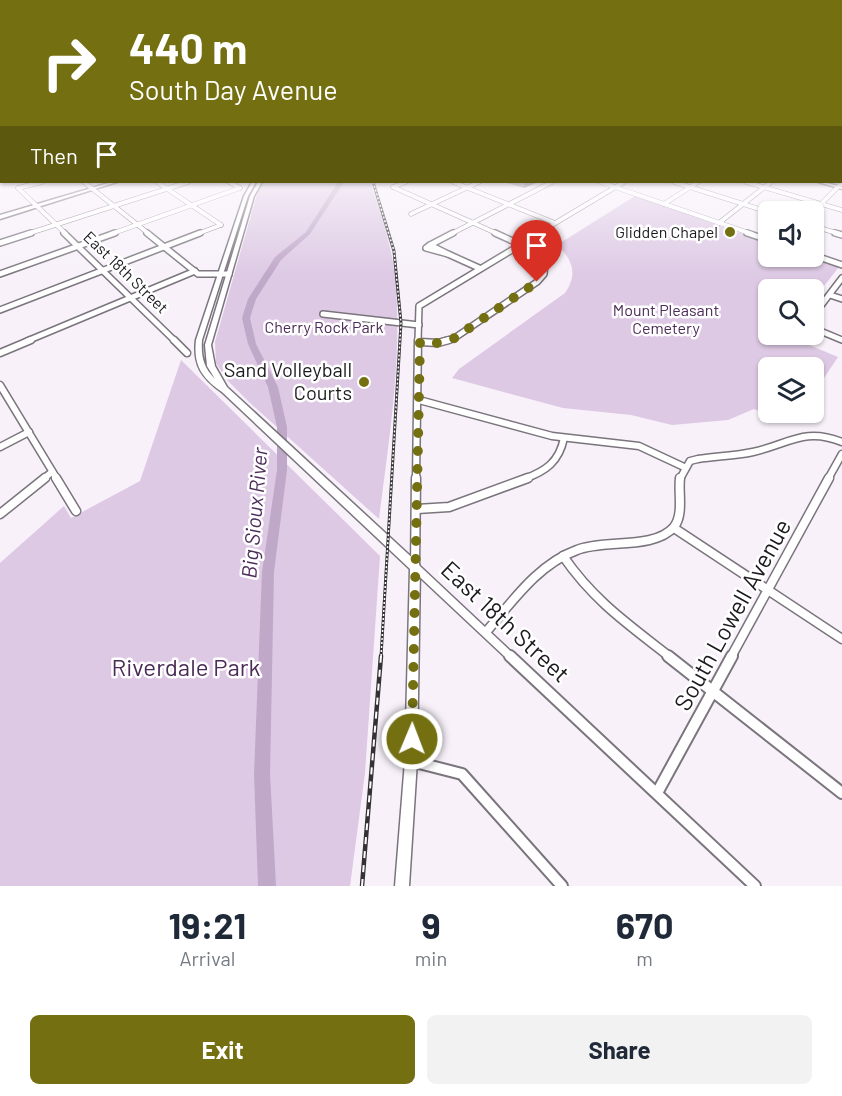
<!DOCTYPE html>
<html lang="en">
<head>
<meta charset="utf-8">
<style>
	:root { --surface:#fff; --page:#f2f2f3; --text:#1f2937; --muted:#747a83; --accent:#747012 }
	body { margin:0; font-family:Barlow,sans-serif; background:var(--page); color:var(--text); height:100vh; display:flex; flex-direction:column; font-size:22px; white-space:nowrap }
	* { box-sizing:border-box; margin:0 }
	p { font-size:20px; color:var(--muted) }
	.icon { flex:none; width:33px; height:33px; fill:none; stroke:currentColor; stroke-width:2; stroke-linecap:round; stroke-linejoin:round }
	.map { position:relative; height:886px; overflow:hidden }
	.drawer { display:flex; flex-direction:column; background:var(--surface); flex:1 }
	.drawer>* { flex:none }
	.banner { position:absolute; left:0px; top:0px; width:843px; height:183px; box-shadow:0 2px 4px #0004; background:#747012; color:#fff; overflow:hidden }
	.fabs { position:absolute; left:758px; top:201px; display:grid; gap:12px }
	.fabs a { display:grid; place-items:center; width:66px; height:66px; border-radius:9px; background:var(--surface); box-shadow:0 2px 4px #0004; font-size:30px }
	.pin { position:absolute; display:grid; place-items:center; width:51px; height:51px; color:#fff; margin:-62px -26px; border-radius:50% 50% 50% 0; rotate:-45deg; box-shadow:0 0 6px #0007 }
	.pin .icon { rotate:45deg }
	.me { position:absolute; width:66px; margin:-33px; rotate:1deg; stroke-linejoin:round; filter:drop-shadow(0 0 4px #0008) }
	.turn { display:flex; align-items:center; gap:21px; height:126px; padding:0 30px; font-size:27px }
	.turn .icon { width:78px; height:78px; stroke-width:2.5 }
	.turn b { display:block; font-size:42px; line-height:51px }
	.then { display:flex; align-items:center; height:57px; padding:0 30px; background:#0003; gap:12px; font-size:22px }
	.eta { display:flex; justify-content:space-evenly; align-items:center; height:102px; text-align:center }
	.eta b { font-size:36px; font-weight:700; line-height:42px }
	.action { display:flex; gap:12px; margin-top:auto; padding:12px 30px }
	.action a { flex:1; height:69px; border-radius:9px; background:var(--accent); color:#fff; font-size:24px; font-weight:700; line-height:69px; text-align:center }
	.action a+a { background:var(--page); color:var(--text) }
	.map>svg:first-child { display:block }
</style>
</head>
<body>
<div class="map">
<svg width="842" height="886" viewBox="0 0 842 886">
	<rect width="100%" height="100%" fill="#f8f1fa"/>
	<!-- green -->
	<g fill="#ddc9e4" fill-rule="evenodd">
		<path d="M264,182H370C378,205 386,228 391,252C407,331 389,439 379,519L250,403L227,380L216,363L215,342L259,187Z"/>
		<path d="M635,196L768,243V256L808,257L839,267L813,300V290H768V334L785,335L838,357L816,390L822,408C805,432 777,418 754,409L728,420L672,425L631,415L563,408L452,378L459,369L565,293C578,274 573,260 557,245ZM768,368H813V412H768Z"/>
		<polygon points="181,360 380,556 365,773 350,886 0,886 0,563 64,506 71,518 140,481"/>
	</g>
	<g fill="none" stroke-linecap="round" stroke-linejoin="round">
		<!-- river -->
		<polygon fill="#c0a8c9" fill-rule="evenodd" points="338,182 344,182 310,234 281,260 256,299 250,318 256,344 278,387 287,427 287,470 274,572 270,774 276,886 258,886 254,774 262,572 277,470 277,427 268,387 248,344 242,318 248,299 275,257 306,232"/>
		<!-- minor-far4 casing -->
		<g stroke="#7a747c" stroke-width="5">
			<g id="minor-far4">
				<polyline points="84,182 149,234"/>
				<polyline points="157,182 221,225"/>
				<polyline points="229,182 240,188"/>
				<polyline points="453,182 555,223"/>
				<polyline points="600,182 752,234"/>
				<polyline points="674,182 768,212"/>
				<polyline points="746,182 842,210"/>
				<polyline points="393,187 498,234"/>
				<polyline points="393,187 406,182"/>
				<polyline points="18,188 66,234"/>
				<polyline points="18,188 42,182"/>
				<polyline points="664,204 698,182"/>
				<polyline points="813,212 842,183"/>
				<polyline points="411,214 479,182"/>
				<polyline points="719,223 771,182"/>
				<polyline points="813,226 840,234"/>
				<polyline points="27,234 188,182"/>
				<polyline points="111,234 240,188"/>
				<polyline points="197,234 221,225"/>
				<polyline points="451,234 552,182"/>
				<polyline points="537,234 624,182"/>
			</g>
		</g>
		<!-- minor-far3 casing -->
		<g stroke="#7a747c" stroke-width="8">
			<g id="minor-far3">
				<polyline points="64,233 175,341"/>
				<polyline points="147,233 198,274 229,274"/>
				<polyline points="747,233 768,240"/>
				<polyline points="835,233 842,235"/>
				<polyline points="0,243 31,233"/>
				<polyline points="430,245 453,233"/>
				<polygon points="430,245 448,254 426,248"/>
				<polyline points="448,254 479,268"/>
				<polyline points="813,255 842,265"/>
				<polyline points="0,274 115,233"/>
				<polyline points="830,295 842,299"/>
				<polyline points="0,310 200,233"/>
				<polyline points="323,314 419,325"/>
				<polyline points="813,316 842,278"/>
				<polyline points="813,328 842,340"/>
				<polyline points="27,341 195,271"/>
				<polyline points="418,341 419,306 540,233"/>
				<polyline points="444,341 453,339 537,282 544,274 545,263 528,248 495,233"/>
			</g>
		</g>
		<!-- minor-far2 casing -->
		<g stroke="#7a747c" stroke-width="9">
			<g id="minor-far2">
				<polyline points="174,340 187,353"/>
				<polyline points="420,342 438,343 449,340"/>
				<polyline points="0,353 31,340"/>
				<polyline points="0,385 57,479"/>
				<polyline points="419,400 552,436 639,446 684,467"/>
				<polyline points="0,447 29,432"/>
				<polyline points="43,479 52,472"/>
				<polyline points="416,479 418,340"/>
				<path d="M524,479C546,471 559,462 564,438"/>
				<path d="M680,479L690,461L698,459C716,456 735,456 753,452C789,444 804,427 842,442"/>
				<polyline points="828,479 842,454"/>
			</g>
		</g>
		<!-- minor-far1 casing -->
		<g stroke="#7a747c" stroke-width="11">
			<g id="minor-far1">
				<polyline points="56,478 76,511"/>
				<polyline points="416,478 415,567 511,657"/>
				<polyline points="417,509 449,507 528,478"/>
				<polyline points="0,514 45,478"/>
				<polyline points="674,528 842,639"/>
				<path d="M563,556C594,601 628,624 670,657"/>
				<path d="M486,632C512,602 538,564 577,550C604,539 654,550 674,527C684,514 678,493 680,478"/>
				<polyline points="731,657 829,478"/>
			</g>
		</g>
		<!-- minor casing -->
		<g stroke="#7a747c" stroke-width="14">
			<g id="minor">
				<polyline points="510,656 755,886"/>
				<polyline points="668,656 842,793"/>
				<polyline points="411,761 462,774 562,886"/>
				<polyline points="657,793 732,656"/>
			</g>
		</g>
		<!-- major casing -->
		<g stroke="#7a747c" stroke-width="3">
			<g id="major">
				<polygon points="112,182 117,182 0,219 0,215"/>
				<path d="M252,182H256L248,196L202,340C201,356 203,367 215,379L207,366L205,345L250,196L258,182H262L254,196L211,345L215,366L227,387L419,564L420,567L417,761L409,886H395L405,761L410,569L222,392C202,378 193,365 196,340L244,196Z"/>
				<polygon points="818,182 823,182 842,187 842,189"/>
			</g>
		</g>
		<!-- minor-far4 -->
		<use href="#minor-far4" stroke="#fff" stroke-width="4"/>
		<!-- minor-far3 -->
		<use href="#minor-far3" stroke="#fff" stroke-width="5"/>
		<!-- minor-far2 -->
		<use href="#minor-far2" stroke="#fff" stroke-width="6"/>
		<!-- minor-far1 -->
		<use href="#minor-far1" stroke="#fff" stroke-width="8"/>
		<!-- minor -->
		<use href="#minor" stroke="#fff" stroke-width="10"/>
		<!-- major -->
		<use href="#major" fill="#fff" fill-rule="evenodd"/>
		<!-- rail-far1 casing -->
		<g stroke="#343235" stroke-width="3">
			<polyline id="rail-far1" points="373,182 394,251 401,323 381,657"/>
		</g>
		<!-- rail casing -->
		<g stroke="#343235" stroke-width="4.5">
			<polyline id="rail" points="362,886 381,656"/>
		</g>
		<!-- rail-far1 -->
		<use href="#rail-far1" stroke="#fff" stroke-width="1.5" stroke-dasharray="2" stroke-linecap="butt"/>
		<!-- rail -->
		<use href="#rail" stroke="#fff" stroke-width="2" stroke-dasharray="7" stroke-linecap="butt"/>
	</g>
	<!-- wall -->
	<polygon fill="#aba6ad" points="507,182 538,182 524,188 507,183"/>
	<!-- shaded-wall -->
	<polygon fill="#8b878d" points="525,182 538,182 524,188"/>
	<!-- sky -->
	<linearGradient id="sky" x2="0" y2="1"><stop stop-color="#98afdc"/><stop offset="0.55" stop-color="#fcf9fd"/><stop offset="1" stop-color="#fcf9fd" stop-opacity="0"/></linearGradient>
	<rect width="842" height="275" fill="url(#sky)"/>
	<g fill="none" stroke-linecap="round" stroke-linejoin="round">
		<!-- route -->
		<polyline stroke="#747012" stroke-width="10" stroke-dasharray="0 18" points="412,739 420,342 438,343 453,339 537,282"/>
	</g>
	<!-- markers -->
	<g fill="#747012" stroke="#fff" stroke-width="2">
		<circle cx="730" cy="232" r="6"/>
		<circle cx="364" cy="382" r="6"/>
	</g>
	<g text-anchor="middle" stroke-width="5" stroke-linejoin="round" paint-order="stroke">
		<!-- far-poi labels -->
		<g font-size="16" fill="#1c1a1d" stroke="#fff" text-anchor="end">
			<text x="718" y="238">Glidden Chapel</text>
		</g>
		<!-- far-street labels -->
		<g font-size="16" fill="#1c1a1d" stroke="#fff">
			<text transform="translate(126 272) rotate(44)" y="6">East 18th Street</text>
		</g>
		<!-- far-park labels -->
		<g font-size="16" fill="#4b2b57" stroke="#fff">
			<text x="666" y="316">Mount Pleasant<tspan x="666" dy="18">Cemetery</tspan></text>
			<text x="324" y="333">Cherry Rock Park</text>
		</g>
		<!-- poi labels -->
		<g font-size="20" fill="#1c1a1d" stroke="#fff" text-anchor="end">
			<text x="352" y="377">Sand Volleyball<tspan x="352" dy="23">Courts</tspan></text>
		</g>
		<!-- water labels -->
		<g font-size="21" font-style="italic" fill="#4c2c58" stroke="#fff">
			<text transform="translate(255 513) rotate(-85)" y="7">Big Sioux River</text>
		</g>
		<!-- near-street labels -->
		<g font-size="24" fill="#1c1a1d" stroke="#fff">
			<text transform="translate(733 615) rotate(-61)" y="8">South Lowell Avenue</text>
			<text transform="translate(505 622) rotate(43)" y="8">East 18th Street</text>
		</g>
		<!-- near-park labels -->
		<g font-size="24" fill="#4b2b57" stroke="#fff">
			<text x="186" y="676">Riverdale Park</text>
		</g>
	</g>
</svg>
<div class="fabs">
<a><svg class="icon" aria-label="sound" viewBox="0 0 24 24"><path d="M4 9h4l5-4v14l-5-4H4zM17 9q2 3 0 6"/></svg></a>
<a><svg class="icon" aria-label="search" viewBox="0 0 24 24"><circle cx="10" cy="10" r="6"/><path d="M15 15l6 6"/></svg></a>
<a><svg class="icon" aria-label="layers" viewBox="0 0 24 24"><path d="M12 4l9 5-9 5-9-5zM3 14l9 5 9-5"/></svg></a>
</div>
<div class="pin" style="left:537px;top:282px;background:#d93025"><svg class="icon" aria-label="arrive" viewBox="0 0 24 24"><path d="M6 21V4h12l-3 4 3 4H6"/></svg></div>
<svg class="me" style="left:412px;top:739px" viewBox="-20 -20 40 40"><circle r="17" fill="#747012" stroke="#fff" stroke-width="3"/><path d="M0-11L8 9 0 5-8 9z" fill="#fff"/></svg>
<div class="banner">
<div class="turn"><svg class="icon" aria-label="right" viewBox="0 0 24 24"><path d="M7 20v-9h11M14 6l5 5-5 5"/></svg><div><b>440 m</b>South Day Avenue</div></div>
<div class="then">Then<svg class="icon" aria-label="arrive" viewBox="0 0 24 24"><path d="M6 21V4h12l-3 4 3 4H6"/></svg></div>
</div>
</div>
<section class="drawer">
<div class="eta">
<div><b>19:21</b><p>Arrival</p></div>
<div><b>9</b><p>min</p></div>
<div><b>670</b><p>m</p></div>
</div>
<div class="action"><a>Exit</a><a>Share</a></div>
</section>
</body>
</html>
